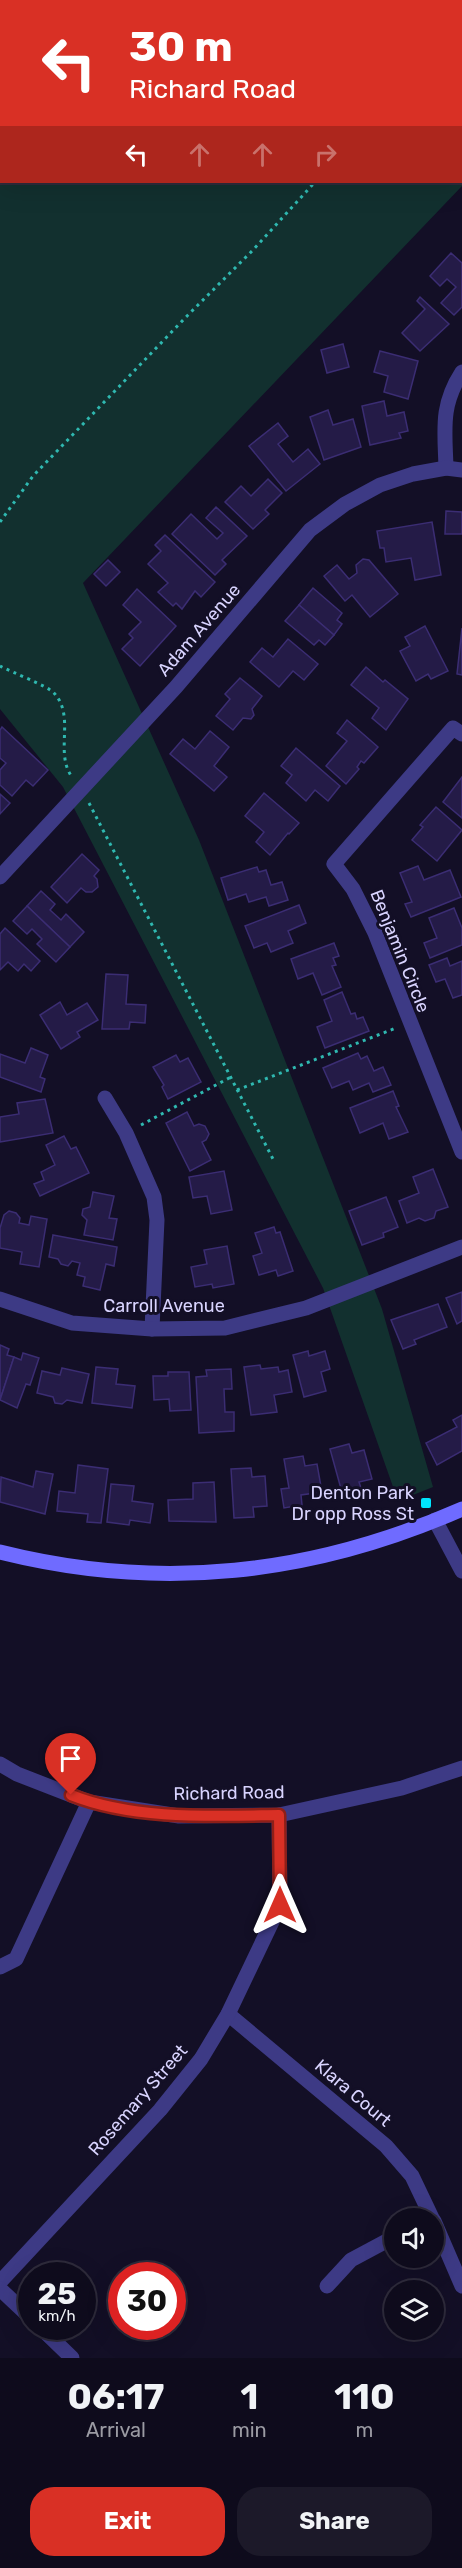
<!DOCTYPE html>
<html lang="en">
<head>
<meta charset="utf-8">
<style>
	:root { --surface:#0e0b1c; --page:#1c1929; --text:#f1f3f6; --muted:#9b9ba3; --line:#2e2b3b; --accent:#d93025 }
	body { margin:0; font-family:Rubik,sans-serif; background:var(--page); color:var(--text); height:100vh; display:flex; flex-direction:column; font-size:22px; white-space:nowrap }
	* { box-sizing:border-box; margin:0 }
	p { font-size:20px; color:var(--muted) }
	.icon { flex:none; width:33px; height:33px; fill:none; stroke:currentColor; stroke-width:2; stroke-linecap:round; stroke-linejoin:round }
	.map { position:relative; height:2358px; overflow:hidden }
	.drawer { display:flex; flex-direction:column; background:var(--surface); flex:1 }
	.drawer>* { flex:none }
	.hud { position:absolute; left:0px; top:0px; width:462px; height:183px; box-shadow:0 6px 24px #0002,0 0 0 2px var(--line); background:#d93025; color:#fff; overflow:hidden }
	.buttons { position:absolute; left:384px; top:2208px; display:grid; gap:12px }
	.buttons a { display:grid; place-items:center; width:60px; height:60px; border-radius:50%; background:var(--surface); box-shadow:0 6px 24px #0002,0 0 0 2px var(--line); font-size:30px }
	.speed { position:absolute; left:18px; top:2262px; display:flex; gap:12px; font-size:30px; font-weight:700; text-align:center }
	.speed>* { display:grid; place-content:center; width:78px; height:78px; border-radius:50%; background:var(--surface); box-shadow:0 6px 24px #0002,0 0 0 2px var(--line); line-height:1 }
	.speed small { font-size:15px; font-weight:400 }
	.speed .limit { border:9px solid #d22; background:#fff; color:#111 }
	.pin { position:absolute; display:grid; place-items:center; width:51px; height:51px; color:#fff; margin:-62px -26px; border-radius:50% 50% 50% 0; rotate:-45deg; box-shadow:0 0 6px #0007 }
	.pin .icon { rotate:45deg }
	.me { position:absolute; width:66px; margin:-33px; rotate:0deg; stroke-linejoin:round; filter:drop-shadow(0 0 4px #0008) }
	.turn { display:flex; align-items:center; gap:21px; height:126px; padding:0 30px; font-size:27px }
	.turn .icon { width:78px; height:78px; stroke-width:2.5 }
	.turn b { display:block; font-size:42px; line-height:51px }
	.lanes { display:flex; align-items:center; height:57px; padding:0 30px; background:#0003; justify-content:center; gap:30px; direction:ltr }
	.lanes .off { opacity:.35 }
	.eta { display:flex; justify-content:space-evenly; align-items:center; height:102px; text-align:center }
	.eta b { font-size:36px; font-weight:700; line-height:42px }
	.cta { display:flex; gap:12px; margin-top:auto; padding:12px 30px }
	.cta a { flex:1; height:69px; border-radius:24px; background:var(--accent); color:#fff; font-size:24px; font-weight:700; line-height:69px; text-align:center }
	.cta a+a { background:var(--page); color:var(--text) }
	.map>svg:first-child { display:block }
</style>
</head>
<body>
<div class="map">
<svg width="462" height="2358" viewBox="0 0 462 2358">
	<rect width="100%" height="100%" fill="#130f26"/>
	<!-- green -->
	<path fill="#12302f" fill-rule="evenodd" d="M0,0H462V186L83,583L199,840L382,1309L433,1487L398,1501L323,1288L63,787L0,709ZM2,2H460V182H2Z"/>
	<!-- building -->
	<g fill="#241b47" stroke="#3b2d73" stroke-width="1.5">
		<polygon points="451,253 462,263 462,307 454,315 441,303 456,287 447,279 440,286 430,276"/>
		<polygon points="420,297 449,324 420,351 402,333 425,309 417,301"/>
		<polygon points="343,344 349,367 327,373 321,350"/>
		<polygon points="380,351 418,361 408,399 384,392 388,376 374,372"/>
		<polygon points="384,401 387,416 404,412 408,431 399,433 401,438 370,445 362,406"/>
		<polygon points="328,410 333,425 353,419 361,447 324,460 310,417"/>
		<polygon points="278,423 288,436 278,444 293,462 308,449 320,464 286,491 249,446"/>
		<polygon points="268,479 282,493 265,510 269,514 253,529 225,502 241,486 251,496"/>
		<polygon points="216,507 247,536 222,560 226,564 215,575 172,534 191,514 217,539 223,533 206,518"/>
		<polygon points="446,511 462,512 462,534 445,534"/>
		<polygon points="432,522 441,575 415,580 411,558 386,562 384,548 380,548 377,531"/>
		<polygon points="165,535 215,582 201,597 195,591 182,609 176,603 173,606 158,592 168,583 148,564 161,551 155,545"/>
		<polygon points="363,559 369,560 398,594 370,617 352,595 345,601 324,576 337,565 349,579 357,573 356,565"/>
		<polygon points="108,560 120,572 106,586 94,574"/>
		<polygon points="313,588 342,613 337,620 342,624 334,635 299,605"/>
		<polygon points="137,589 176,626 140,666 122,649 133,638 129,634 141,622 123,605"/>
		<polygon points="299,605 334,635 325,645 319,640 314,645 285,621"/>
		<polygon points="425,626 448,671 431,679 428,674 416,681 400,651 410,646 405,637"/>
		<polygon points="462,628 462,675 457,674"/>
		<polygon points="288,639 318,664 304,680 293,671 279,687 250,662 262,648 273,657"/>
		<polygon points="366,667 383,682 385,680 408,699 386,730 372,718 379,708 351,685"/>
		<polygon points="240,678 262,696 252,709 254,715 251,719 243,718 233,730 216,716 230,699 225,694"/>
		<polygon points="347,720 378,747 364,763 361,761 357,767 359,769 346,784 326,766 347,741 337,733"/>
		<polygon points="2,727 48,770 33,786 26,780 12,796 0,785 0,770 6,763 0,758 0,730"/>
		<polygon points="210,731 229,747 214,766 227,777 214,791 170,754 183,739 195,749"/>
		<polygon points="296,748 340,786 328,801 315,790 306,801 286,783 292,775 281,766"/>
		<polygon points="462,777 462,818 443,802"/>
		<polygon points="264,793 299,823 289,834 288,833 270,855 256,842 264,832 245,816"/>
		<polygon points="0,794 10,803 0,814"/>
		<polygon points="436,807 462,830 437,861 412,840 423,827 420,825"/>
		<polygon points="82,854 99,870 94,876 97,879 98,887 92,892 86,892 81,888 67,903 51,887"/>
		<polygon points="418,866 424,880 450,870 461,897 411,917 405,904 412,902 400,873"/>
		<polygon points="257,867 259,872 266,870 271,885 282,882 288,900 269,906 266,897 249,902 246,894 228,900 221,878"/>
		<polygon points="41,891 55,904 50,910 61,920 66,914 84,932 70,947 27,906"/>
		<polygon points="299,905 306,923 288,931 293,943 271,952 267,943 254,948 245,926"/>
		<polygon points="27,906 70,947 56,962 37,944 42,939 32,929 27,934 13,921"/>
		<polygon points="454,908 462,928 462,945 430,958 424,943 437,938 429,918"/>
		<polygon points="5,928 40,961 31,971 24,964 18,971 8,962 0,970 0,934"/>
		<polygon points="334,943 339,956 333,958 336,965 332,966 341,987 322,995 313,973 298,979 291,959"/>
		<polygon points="447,958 450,966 462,961 462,995 453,998 445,979 436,982 429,965"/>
		<polygon points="106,974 128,975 126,1004 146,1005 145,1023 130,1022 129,1029 102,1029"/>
		<polygon points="342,992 351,1014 355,1013 357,1019 363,1017 369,1031 325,1048 317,1027 332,1021 324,1000"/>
		<polygon points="60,1002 67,1015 87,1003 98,1020 77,1032 80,1037 61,1049 40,1015"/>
		<polygon points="31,1048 48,1055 40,1077 45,1079 41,1092 0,1077 0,1054 25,1063"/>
		<polygon points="358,1053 361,1059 367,1056 374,1071 383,1067 391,1085 373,1092 369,1083 353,1090 349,1081 332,1088 323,1068"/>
		<polygon points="176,1055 180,1062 188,1058 201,1082 168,1099 162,1087 164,1085 153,1067"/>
		<polygon points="393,1091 399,1106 396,1107 408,1132 389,1139 383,1123 360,1133 350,1108"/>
		<polygon points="45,1099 53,1133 0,1142 0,1117 19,1114 17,1103"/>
		<polygon points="187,1112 194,1126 199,1124 205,1126 209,1134 206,1140 202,1142 211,1160 190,1171 166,1123"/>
		<polygon points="64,1136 71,1149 76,1147 89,1173 40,1196 34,1184 44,1180 41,1172 55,1165 46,1145"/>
		<polygon points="433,1169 448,1207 436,1211 434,1218 425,1221 419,1218 407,1223 399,1201 419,1193 413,1177"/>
		<polygon points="224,1171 232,1210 211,1214 207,1196 193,1198 189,1177"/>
		<polygon points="93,1192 114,1196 109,1218 117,1219 113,1240 84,1235 87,1220 82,1215 83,1209 90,1207"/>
		<polygon points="386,1197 398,1227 383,1233 384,1237 362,1245 349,1211"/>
		<polygon points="9,1211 16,1213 20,1218 19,1223 29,1225 31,1216 47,1219 39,1267 20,1264 22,1252 0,1248 0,1228 4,1215"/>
		<polygon points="274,1227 276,1233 280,1232 293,1271 278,1276 276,1270 259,1275 253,1256 262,1253 255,1233"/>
		<polygon points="53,1235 117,1247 114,1266 106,1264 100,1290 83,1286 85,1277 77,1275 80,1263 72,1261 68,1266 61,1264 58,1259 49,1257"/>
		<polygon points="227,1246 234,1284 213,1288 212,1284 195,1287 191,1267 207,1264 204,1250"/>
		<polygon points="462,1292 462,1321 457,1324 446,1298"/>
		<polygon points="438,1304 447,1327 414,1340 416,1344 403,1349 391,1320"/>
		<polygon points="0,1345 9,1349 7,1355 14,1357 0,1400"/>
		<polygon points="308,1351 309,1356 325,1351 330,1369 321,1372 326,1391 304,1397 293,1355"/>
		<polygon points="23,1353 39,1358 30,1385 26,1384 17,1408 0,1400 14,1357 21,1360"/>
		<polygon points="260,1365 261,1369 278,1367 279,1372 288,1370 292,1392 274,1395 277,1412 251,1415 244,1367"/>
		<polygon points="96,1367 118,1369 116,1384 135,1386 132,1408 92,1403"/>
		<polygon points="62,1368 89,1374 82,1403 67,1400 62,1404 55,1403 53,1397 37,1393 42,1371 60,1375"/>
		<polygon points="231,1369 232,1389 224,1389 225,1412 234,1412 234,1431 199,1433 196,1377 207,1376 206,1370"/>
		<polygon points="168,1372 189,1372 191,1410 170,1411 169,1399 154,1400 153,1376 168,1376"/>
		<polygon points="462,1415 462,1451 437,1465 426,1443 457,1427 453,1420"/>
		<polygon points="349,1444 352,1453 364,1450 372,1479 359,1482 362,1491 343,1496 330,1449"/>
		<polygon points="303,1456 305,1466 317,1464 322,1492 301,1495 302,1505 284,1508 281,1489 289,1488 284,1459"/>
		<polygon points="78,1465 108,1469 101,1523 87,1522 88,1514 57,1511 59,1491 75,1493"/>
		<polygon points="251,1468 252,1477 265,1476 267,1506 253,1507 254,1517 234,1518 231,1469"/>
		<polygon points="36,1471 53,1474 45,1514 0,1502 1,1477 33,1487"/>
		<polygon points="214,1482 216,1522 169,1521 168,1500 193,1499 193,1483"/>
		<polygon points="111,1484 134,1486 132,1501 153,1504 150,1523 130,1520 129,1525 107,1522"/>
	</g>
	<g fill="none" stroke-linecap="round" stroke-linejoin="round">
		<!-- path -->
		<g stroke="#2fb8b0" stroke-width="3" stroke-dasharray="3 4.5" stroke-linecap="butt">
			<polyline points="460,31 462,30"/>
			<polyline points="0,522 33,476 187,316 253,250 315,182"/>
			<path d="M0,666C11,672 48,686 54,693C76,717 54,752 72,777"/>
			<polyline points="89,803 274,1161"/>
			<polyline points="237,1090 396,1028"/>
			<polyline points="141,1125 231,1077"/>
		</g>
		<!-- street -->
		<g stroke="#3d3a85" stroke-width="15">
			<path d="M446,468C445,430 440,406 462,372"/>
			<polyline points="462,734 453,728 334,864 353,889 375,933 462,1152"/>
			<polyline points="0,877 176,687 310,530 345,504 380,485 413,474 446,468 462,470"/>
			<polyline points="105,1098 126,1133 154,1197 157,1220 152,1329"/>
			<polyline points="0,1299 72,1323 152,1329 225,1328 306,1308 462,1247"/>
			<polyline points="435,1520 462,1571"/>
			<polyline points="0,1764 17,1774 89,1802 179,1816 279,1815 402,1788 462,1768"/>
			<polyline points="0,1967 16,1959 89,1802"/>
			<polyline points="228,2014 386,2146 412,2176 432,2218"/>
			<polyline points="434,2221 462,2286"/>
			<polyline points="0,2282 160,2110 201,2059 228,2014 280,1905 279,1815"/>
			<polyline points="327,2286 351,2260 394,2237"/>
			<polyline points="0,2289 32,2319"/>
			<polyline points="39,2326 72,2358"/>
		</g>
		<!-- secondary -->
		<path stroke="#6f6bff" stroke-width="15" d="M0,1552C160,1592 312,1575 462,1509"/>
	</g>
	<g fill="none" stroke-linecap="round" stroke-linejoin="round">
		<!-- route casing -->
		<g stroke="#8d1f18" stroke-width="15">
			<path id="route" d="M71,1795C133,1820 213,1816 279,1815L280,1905"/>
		</g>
		<!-- route -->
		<use href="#route" stroke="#d93025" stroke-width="10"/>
	</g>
	<!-- markers -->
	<rect fill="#00e5ff" stroke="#130f26" stroke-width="2" x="420" y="1497" width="12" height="12" rx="3"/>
	<g text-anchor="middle" stroke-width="6" stroke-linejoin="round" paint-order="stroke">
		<!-- street labels -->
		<g font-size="18" fill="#d9d4ff" stroke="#130f26">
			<text transform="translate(199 630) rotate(-49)" y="6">Adam Avenue</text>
			<text transform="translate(400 951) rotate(68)" y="6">Benjamin Circle</text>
			<text x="164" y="1312">Carroll Avenue</text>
			<text transform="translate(229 1793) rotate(-1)" y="6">Richard Road</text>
			<text transform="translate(353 2093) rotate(40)" y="6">Klara Court</text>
			<text transform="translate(138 2100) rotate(-49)" y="6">Rosemary Street</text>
		</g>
		<!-- poi labels -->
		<g font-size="18" fill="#d9d4ff" stroke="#130f26" text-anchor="end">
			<text x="414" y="1499">Denton Park<tspan x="414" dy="21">Dr opp Ross St</tspan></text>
		</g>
	</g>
</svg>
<div class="buttons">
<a><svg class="icon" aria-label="sound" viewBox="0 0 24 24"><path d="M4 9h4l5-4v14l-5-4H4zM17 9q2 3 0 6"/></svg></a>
<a><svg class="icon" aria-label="layers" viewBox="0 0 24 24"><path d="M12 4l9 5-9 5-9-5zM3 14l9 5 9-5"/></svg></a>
</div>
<div class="speed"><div>25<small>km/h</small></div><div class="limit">30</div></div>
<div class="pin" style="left:71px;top:1795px;background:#d93025"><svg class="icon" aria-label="arrive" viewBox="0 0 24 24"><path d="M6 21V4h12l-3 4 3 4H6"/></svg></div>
<svg class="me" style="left:280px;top:1905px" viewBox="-20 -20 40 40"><path d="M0-17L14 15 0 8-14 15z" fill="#d93025" stroke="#fff" stroke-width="4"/></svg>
<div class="hud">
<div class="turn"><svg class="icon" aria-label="left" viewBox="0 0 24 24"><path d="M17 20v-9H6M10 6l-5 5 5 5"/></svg><div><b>30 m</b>Richard Road</div></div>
<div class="lanes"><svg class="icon" aria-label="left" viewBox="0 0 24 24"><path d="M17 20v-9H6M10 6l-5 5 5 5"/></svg><svg class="icon off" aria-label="ahead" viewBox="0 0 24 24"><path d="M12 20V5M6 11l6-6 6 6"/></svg><svg class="icon off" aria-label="ahead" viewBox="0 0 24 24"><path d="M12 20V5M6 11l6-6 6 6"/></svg><svg class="icon off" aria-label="right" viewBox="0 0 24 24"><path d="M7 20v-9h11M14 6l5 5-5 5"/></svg></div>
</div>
</div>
<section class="drawer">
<div class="eta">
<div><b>06:17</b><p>Arrival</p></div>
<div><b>1</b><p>min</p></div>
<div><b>110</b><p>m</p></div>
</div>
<div class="cta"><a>Exit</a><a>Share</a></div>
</section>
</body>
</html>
